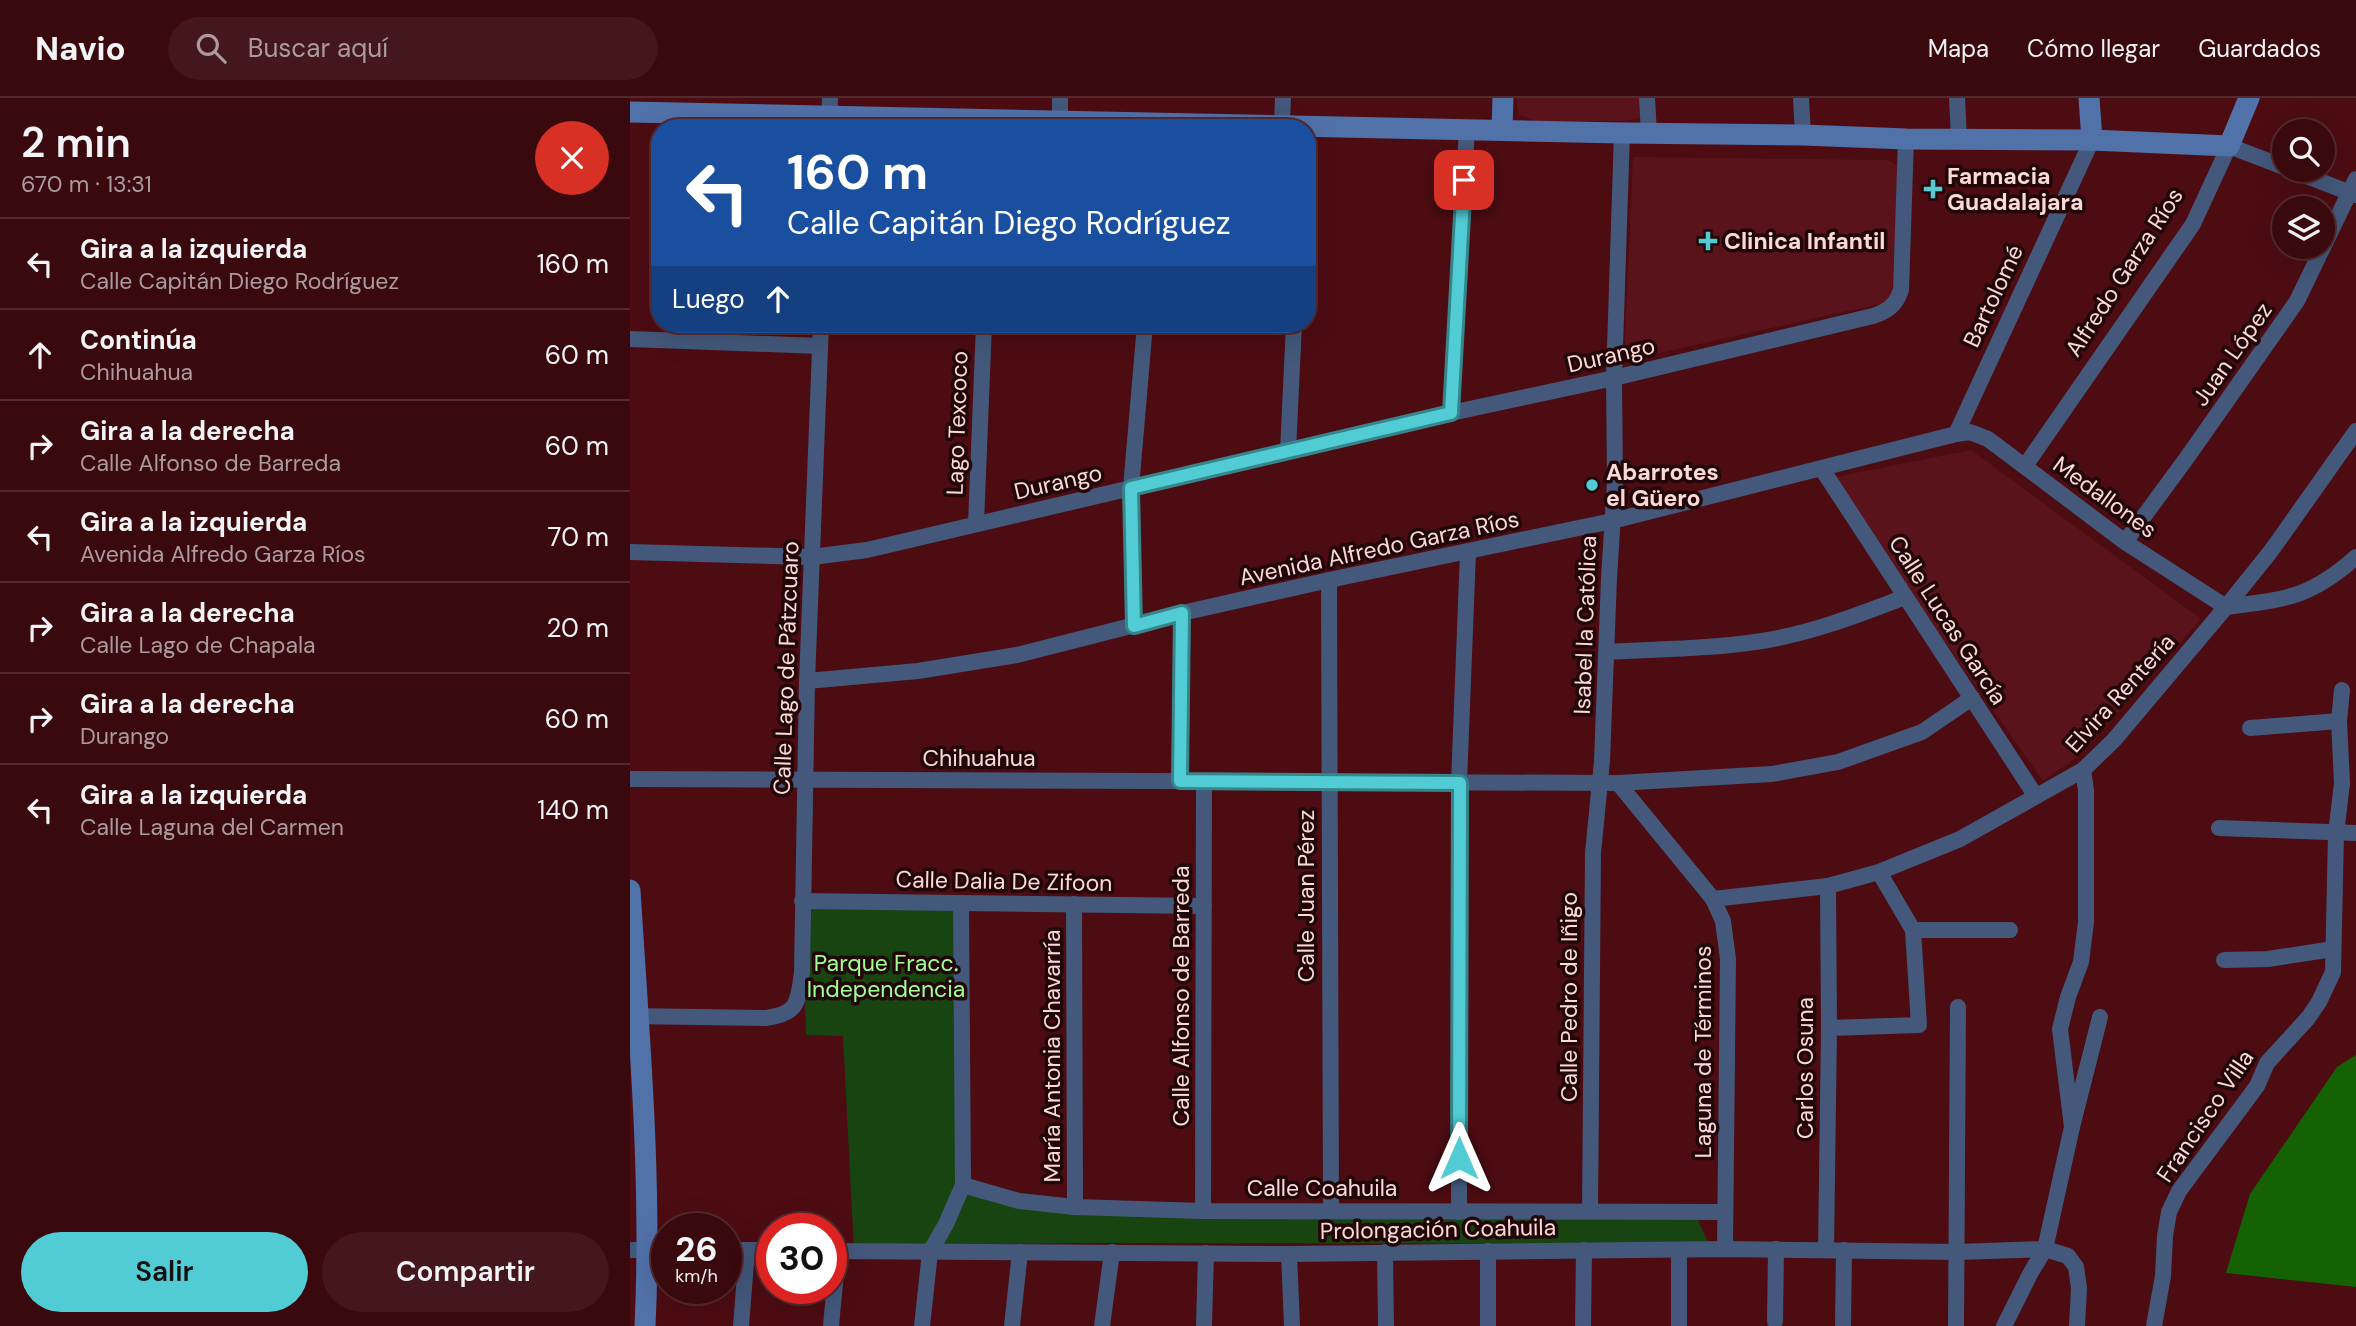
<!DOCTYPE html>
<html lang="es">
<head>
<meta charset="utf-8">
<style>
	:root { --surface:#39090e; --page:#44171c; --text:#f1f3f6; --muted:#ab9a9e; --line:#532a2e; --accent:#51ccd4 }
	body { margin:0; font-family:"DM Sans",sans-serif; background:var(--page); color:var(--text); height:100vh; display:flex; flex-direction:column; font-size:26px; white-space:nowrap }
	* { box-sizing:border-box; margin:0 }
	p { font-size:23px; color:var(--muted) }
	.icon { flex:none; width:38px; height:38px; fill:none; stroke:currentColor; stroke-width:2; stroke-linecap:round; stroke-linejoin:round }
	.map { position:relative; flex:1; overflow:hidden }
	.drawer { display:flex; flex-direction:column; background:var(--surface); width:630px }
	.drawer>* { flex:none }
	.guide { position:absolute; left:21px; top:21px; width:665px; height:214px; border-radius:28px; box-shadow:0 7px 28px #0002,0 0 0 2px var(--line); background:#1a4fa0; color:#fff; overflow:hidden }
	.tools { position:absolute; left:1642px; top:21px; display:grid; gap:14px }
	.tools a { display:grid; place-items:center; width:63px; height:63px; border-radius:50%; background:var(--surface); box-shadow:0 7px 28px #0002,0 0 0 2px var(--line); font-size:35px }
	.speed { position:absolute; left:21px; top:1115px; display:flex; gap:14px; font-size:35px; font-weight:700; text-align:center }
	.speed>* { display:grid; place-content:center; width:91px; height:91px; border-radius:50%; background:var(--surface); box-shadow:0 7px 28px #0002,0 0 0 2px var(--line); line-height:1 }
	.speed small { font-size:18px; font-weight:400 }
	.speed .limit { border:10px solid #d22; background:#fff; color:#111 }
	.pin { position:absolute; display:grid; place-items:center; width:60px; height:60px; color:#fff; margin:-30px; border-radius:14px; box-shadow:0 4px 10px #0006 }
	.me { position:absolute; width:77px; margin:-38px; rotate:0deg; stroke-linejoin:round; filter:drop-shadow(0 0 5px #0008) }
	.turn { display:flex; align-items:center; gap:24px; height:147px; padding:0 21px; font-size:32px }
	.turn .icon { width:91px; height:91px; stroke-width:2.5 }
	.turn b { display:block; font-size:49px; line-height:60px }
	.then { display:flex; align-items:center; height:66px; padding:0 21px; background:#0003; gap:14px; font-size:26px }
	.round { display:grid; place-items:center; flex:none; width:74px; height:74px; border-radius:37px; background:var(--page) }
	.headline { display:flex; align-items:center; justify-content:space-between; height:119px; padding:0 21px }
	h1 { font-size:42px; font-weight:600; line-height:52px }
	.action { display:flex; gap:14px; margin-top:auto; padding:14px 21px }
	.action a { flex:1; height:80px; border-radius:42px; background:var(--accent); color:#111; font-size:28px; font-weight:600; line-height:80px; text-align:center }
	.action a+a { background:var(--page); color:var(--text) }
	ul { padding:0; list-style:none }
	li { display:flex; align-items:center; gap:21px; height:91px; padding:0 21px; border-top:2px solid var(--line) }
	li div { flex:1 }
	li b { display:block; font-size:26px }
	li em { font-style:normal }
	header { display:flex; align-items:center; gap:42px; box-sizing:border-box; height:98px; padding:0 35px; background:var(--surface); border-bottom:2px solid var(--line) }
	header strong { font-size:33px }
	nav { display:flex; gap:38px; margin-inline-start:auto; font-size:24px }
	.search { width:490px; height:63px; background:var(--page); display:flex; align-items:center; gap:18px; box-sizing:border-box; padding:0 24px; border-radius:38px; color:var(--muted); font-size:26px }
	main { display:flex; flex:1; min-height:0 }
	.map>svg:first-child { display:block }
</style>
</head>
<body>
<header>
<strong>Navio</strong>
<div class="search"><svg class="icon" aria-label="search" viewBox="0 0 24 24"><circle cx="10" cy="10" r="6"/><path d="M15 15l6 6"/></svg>Buscar aquí</div>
<nav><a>Mapa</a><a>Cómo llegar</a><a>Guardados</a></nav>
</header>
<main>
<section class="drawer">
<div class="headline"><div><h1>2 min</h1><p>670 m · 13:31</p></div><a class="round" style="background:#d93025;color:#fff"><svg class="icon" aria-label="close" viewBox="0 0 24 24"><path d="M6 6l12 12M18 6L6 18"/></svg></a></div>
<ul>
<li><svg class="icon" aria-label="left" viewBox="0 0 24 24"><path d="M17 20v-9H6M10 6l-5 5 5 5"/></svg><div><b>Gira a la izquierda</b><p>Calle Capitán Diego Rodríguez</p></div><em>160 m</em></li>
<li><svg class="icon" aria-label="ahead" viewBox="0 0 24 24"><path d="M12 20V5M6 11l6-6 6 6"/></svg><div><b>Continúa</b><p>Chihuahua</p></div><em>60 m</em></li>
<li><svg class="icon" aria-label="right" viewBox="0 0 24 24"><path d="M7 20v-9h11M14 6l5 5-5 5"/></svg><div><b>Gira a la derecha</b><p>Calle Alfonso de Barreda</p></div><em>60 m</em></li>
<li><svg class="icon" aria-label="left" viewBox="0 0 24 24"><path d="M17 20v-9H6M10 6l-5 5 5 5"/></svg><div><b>Gira a la izquierda</b><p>Avenida Alfredo Garza Ríos</p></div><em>70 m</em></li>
<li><svg class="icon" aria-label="right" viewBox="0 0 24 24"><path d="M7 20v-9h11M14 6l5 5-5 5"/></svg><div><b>Gira a la derecha</b><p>Calle Lago de Chapala</p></div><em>20 m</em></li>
<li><svg class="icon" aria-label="right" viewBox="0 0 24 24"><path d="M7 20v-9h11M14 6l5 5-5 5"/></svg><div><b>Gira a la derecha</b><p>Durango</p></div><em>60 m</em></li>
<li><svg class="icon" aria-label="left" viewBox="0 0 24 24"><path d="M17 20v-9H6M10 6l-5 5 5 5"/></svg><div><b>Gira a la izquierda</b><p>Calle Laguna del Carmen</p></div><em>140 m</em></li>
</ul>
<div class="action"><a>Salir</a><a>Compartir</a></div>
</section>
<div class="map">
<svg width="1726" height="1228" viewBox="0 0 1726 1228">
	<rect width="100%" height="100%" fill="#4c0c12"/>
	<!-- built -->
	<g fill="#5a131a">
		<polygon points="886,0 1012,0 1012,14 1009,20 995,23 906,23 889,17"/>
		<polygon points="1003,59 1258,62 1269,69 1262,196 1253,205 994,263"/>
		<polygon points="1341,352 1571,521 1449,658 1413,683 1200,380"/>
	</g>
	<!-- green -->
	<polygon fill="#184411" points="172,803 331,805 333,1087 389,1103 1067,1119 1077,1143 1030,1146 441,1145 304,1148 224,1153 213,938 176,937"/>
	<!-- forest -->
	<polygon fill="#156205" points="1726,957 1726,1189 1596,1175 1620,1096 1707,969"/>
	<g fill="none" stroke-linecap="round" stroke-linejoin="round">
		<!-- street -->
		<g stroke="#43587b" stroke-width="16">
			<polyline points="1017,0 1019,35"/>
			<polyline points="1171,0 1173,37"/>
			<polyline points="1327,0 1329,41"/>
			<polyline points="430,24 430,0"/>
			<polyline points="652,26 653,0"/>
			<polyline points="199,30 200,0"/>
			<polyline points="1661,72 1726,97"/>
			<polyline points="0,241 190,248"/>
			<polyline points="821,315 837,30"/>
			<polyline points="1326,336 1462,42"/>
			<polyline points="658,353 664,226"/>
			<polyline points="1395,368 1563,126 1599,48 1654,69"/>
			<polyline points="1192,371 1405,697"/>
			<polyline points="346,426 354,226"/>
			<polyline points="1495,444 1556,361 1667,203 1726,81"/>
			<path d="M0,454L182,459L237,452L821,315L984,280L1243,218C1258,213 1266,207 1271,192L1276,41"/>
			<polyline points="699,482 701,1113"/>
			<polyline points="504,528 501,390 515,226"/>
			<path d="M977,554C1028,551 1081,551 1132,543C1182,535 1228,517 1275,499"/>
			<path d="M177,583L288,573L387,557L552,515L699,482L982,423L1326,336L1340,334L1358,341L1495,444L1596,509C1655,501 1679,501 1726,459"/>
			<polyline points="1620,630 1709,623"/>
			<polyline points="0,681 988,685 1083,801 1093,823 1098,861 1095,1151"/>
			<polyline points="550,683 552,515"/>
			<polyline points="988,685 1142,676 1208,664 1292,634 1342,600"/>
			<polyline points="1589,730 1726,735"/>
			<polyline points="1083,801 1198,788 1249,774 1330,741 1453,672 1484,642 1596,509 1641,453 1726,333"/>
			<polyline points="172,803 574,808"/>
			<polyline points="444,806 445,1109"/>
			<polyline points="1283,832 1380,832"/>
			<polyline points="1594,862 1638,861 1703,851"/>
			<path d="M0,918L136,920C169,916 168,903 172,874L177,583L191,226"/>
			<polyline points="1199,930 1289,927 1283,832 1249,774"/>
			<polyline points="1442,1029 1430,931 1438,899 1451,864 1456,824 1456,692 1453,672"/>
			<polyline points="333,1087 389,1103 445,1109 573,1113 1095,1114"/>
			<polyline points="573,1113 574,684"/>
			<polyline points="960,1113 963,755 972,663 979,480 985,384 984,280 992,35"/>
			<polyline points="829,1114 829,685 838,454"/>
			<polyline points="0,1152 37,1152"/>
			<polyline points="96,1152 142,1152"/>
			<polyline points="1196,1152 1199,930 1198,788"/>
			<polyline points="201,1153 659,1156 1095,1151 1327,1154 1415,1151 1438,1158 1446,1169 1449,1190 1447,1228"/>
			<polyline points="858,1153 858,1228"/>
			<polyline points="755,1154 756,1228"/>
			<polyline points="659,1156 662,1228"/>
			<polyline points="1145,1223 1146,1151"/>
			<polyline points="111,1228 117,1152"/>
			<polyline points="201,1228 208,1153"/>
			<polyline points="292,1228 300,1154 316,1126 333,1087 331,805"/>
			<polyline points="382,1228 390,1154"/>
			<polyline points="472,1228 482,1154"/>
			<polyline points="574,1228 576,1155"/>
			<polyline points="953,1228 954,1152"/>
			<polyline points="1049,1228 1049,1152"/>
			<polyline points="1213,1228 1214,1152"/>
			<polyline points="1326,1228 1328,909"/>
			<polyline points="1374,1228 1400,1176 1415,1151 1442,1029 1470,919"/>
			<polyline points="1524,1228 1533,1178 1535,1138 1539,1114 1549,1093 1627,988 1637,965 1678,920 1689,904 1703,874 1706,736 1712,685 1709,623 1712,592"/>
		</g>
		<!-- secondary -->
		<g stroke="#5171a9" stroke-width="21">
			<polyline points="1459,0 1462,42"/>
			<polyline points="0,14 992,35 1173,37 1276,41 1462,42 1599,48 1619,0"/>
			<polyline points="872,31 873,0"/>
			<path d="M0,792C9,938 22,1082 15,1228"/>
		</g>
	</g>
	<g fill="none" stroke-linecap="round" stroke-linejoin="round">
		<!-- route casing -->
		<g stroke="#35858a" stroke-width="18">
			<polyline id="route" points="829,1060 830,685 550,683 552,515 504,528 501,390 821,315 834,82"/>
		</g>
		<!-- route -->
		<use href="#route" stroke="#51ccd4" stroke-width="12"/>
	</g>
	<!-- markers -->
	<g fill="#51ccd4" stroke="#220708" stroke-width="2.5">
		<path d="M1299.5 80.5h7v7h7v7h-7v7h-7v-7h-7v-7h7z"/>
		<path d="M1074.5 132.5h7v7h7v7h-7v7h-7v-7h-7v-7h7z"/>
		<circle cx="962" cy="387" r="7"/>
	</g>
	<g text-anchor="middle" stroke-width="7" stroke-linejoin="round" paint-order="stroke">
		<!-- poi labels -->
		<g font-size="23" font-weight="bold" fill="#fbd9d8" stroke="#220708" text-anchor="start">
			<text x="1317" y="86">Farmacia<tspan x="1317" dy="26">Guadalajara</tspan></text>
			<text x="1094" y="151">Clinica Infantil</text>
			<text x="976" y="382">Abarrotes<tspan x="976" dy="26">el Güero</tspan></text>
		</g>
		<!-- street labels -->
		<g font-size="23" fill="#fbd9d8" stroke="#220708">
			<text transform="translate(1494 174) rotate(-57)" y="8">Alfredo Garza Ríos</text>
			<text transform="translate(1363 198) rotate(-65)" y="8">Bartolomé</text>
			<text transform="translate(1602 256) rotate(-55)" y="8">Juan López</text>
			<text transform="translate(981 257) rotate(-13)" y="8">Durango</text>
			<text transform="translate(327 325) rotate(-88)" y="8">Lago Texcoco</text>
			<text transform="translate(428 384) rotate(-13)" y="8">Durango</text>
			<text transform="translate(1475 399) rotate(36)" y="8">Medallones</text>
			<text transform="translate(749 450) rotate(-12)" y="8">Avenida Alfredo Garza Ríos</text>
			<text transform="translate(1318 522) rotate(57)" y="8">Calle Lucas García</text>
			<text transform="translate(955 527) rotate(-88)" y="8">Isabel la Católica</text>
			<text transform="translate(156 570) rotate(-88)" y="8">Calle Lago de Pátzcuaro</text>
			<text transform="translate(1490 595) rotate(-48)" y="8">Elvira Rentería</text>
			<text x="349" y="668">Chihuahua</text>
			<text transform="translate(374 783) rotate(1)" y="8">Calle Dalia De Zifoon</text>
			<text transform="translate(676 798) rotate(-90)" y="8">Calle Juan Pérez</text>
			<text transform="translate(551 898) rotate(-90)" y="8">Calle Alfonso de Barreda</text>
			<text transform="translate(939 899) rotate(-90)" y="8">Calle Pedro de Iñigo</text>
			<text transform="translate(1073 954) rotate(-90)" y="8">Laguna de Términos</text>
			<text transform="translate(422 958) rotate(-90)" y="8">María Antonia Chavarría</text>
			<text transform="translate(1175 970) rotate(-90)" y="8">Carlos Osuna</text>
			<text transform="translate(1575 1018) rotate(-56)" y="8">Francisco Villa</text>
			<text x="692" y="1098">Calle Coahuila</text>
			<text transform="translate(808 1131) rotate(-1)" y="8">Prolongación Coahuila</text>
		</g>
		<!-- park labels -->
		<g font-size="23" fill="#a0ff92" stroke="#220708">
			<text x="256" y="873">Parque Fracc.<tspan x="256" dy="26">Independencia</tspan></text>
		</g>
	</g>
</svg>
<div class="tools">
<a><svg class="icon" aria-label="search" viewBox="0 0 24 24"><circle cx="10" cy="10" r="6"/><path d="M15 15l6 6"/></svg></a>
<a><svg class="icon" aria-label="layers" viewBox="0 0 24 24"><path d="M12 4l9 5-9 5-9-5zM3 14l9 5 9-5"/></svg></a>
</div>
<div class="speed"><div>26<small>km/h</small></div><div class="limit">30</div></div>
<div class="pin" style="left:834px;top:82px;background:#d93025"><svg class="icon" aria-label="arrive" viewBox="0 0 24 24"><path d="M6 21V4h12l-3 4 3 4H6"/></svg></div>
<svg class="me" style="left:829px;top:1060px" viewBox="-20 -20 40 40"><path d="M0-17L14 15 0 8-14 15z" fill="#51ccd4" stroke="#fff" stroke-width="4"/></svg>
<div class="guide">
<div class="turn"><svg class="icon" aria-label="left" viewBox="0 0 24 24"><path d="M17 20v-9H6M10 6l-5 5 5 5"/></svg><div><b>160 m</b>Calle Capitán Diego Rodríguez</div></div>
<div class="then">Luego<svg class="icon" aria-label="ahead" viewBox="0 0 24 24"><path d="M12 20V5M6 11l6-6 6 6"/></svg></div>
</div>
</div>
</main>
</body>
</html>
